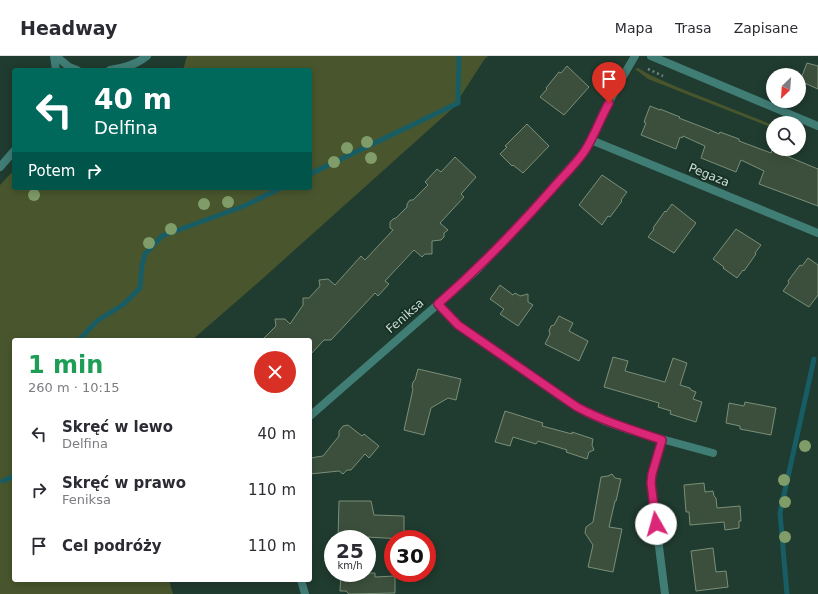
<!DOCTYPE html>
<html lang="pl">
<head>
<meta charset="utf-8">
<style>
	:root { --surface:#fff; --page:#f7f7f7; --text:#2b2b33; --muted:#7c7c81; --line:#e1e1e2 }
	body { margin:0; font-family:"DejaVu Sans",sans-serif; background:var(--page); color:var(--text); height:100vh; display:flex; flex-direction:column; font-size:15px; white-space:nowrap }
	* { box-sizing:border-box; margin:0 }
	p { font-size:13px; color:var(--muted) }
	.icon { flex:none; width:22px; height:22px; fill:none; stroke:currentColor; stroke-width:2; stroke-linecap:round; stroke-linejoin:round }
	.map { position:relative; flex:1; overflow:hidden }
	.details { position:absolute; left:12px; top:282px; width:300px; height:244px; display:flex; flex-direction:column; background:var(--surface); border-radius:4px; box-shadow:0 2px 10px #0003 }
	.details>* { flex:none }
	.hud { position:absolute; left:12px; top:12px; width:300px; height:122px; border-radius:4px; box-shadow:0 2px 10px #0003; background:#00695c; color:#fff; overflow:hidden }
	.needle { width:26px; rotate:205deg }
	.fabs { position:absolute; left:766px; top:12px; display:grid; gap:8px }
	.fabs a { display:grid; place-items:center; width:40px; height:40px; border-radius:50%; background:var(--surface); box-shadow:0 2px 10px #0003; font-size:20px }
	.speed { position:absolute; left:324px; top:474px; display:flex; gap:8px; font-size:20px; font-weight:700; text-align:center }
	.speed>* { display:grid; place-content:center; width:52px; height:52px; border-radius:50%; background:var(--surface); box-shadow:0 2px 10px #0003; line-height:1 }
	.speed small { font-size:10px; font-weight:400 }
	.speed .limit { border:6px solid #d22; background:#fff; color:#111 }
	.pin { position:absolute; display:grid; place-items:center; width:34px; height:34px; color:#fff; margin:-41px -17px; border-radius:50% 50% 50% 0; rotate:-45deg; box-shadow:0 0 4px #0007 }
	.pin .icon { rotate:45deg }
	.me { position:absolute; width:44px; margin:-22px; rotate:353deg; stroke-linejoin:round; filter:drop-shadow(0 0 3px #0008) }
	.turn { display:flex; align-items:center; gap:14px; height:84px; padding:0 16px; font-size:18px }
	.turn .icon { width:52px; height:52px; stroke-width:2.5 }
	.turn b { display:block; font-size:28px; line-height:34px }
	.then { display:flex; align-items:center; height:38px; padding:0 16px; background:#0003; gap:8px; font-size:15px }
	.round { display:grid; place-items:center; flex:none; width:42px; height:42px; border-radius:21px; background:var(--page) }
	.summary { display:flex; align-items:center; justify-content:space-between; height:68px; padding:0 16px }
	h1 { font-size:24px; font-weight:700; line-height:30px; color:#1e9e55 }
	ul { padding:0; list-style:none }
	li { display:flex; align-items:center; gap:12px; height:56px; padding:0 16px }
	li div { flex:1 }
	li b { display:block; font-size:15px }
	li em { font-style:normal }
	header { display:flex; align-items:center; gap:24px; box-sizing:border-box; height:56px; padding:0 20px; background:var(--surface); border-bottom:1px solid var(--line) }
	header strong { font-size:19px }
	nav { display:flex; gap:22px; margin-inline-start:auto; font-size:14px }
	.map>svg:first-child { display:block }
</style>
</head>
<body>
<header>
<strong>Headway</strong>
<nav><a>Mapa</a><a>Trasa</a><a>Zapisane</a></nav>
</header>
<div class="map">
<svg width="818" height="538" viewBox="0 0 818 538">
	<rect width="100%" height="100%" fill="#203b2f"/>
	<!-- green -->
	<g fill="#49562d">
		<polygon points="187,0 488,0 484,4 453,52 260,225 192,284 14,284 14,524 169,524 173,538 0,538 0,129 14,114 14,132 310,132 310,14 183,14"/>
		<polygon points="638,12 650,19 677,31 773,69 773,72 648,23 635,13"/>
	</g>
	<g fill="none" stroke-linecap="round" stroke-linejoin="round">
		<!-- stream -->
		<g stroke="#185d64" stroke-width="5">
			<polyline points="458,45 459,0"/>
			<polyline points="310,118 458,47"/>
			<polyline points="79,284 97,265 124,248 140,232 142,209 145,198 162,180 244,150 281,132"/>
			<polyline points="3,425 14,420"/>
			<polyline points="787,538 780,457 814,303"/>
		</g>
	</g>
	<!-- building -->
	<g fill="#3c4f3c" stroke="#7a8f79">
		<polygon points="807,7 818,10 818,33 800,25"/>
		<polygon points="567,10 589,31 564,59 540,41 547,33 546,32 559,16 561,17"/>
		<polygon points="650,50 660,54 660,53 680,61 679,62 710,74 719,78 720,76 739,83 739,85 771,97 772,94 818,113 818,150 759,128 764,115 741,104 736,116 701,102 705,90 683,80 682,82 680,81 676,93 641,79 646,67 644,66"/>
		<polygon points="527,68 549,90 523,117 513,109 512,110 500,98 507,91 505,90"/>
		<polygon points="455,101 476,121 461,138 464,141 440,167 448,174 444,177 444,181 441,184 432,185 432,198 425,198 422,201 414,194 385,225 389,228 378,240 375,237 331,284 324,284 310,299 310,284 262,284 276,270 275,263 285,263 290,268 303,249 303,242 309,242 320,230 319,224 328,223 335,229 361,200 365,204 393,174 390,172 390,166 393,163 396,162 407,151 407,148 410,144 413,144 428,129 425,126 437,113 441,116"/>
		<polygon points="602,119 627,136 621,144 622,145 610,161 608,160 602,169 579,149"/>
		<polygon points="672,148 696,167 674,197 648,181 654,173 653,172 665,155 666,156"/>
		<polygon points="736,173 761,189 755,197 756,198 744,215 743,214 737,222 723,212 724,211 713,203"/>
		<polygon points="808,202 818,209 818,239 809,251 783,235 789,227 788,225 800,209 802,210"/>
		<polygon points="500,229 513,239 515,237 520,240 528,238 528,246 533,249 518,270 500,258 504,253 490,243"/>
		<polygon points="559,260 573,267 569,275 588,285 579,305 545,288 550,278 549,275 551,270 554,269"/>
		<polygon points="613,301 628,305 625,315 665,326 673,302 687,307 680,329 690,332 691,334 696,336 693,343 702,346 696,366 670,358 671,355 658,351 659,347 604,331"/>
		<polygon points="418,313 461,323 456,344 448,342 431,352 424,379 404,374 413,333 412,331 413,326 415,324"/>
		<polygon points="745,346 776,352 771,379 740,373 740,370 726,367 729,347 744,350"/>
		<polygon points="505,355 543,367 542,370 572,378 572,376 593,383 592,389 594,394 589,396 587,403 566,396 567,394 538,385 536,388 513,381 510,390 495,386"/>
		<polygon points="348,369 362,380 364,378 379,390 369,402 365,398 351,414 347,414 343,418 339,415 310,418 310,402 323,400 339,380 339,375 343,370"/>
		<polygon points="612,418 615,422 621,423 616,445 615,445 609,471 622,473 613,516 588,511 593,489 585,477 586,471 593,466 601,421 608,420"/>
		<polygon points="704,427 705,436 713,435 714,440 716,442 717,452 740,450 741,465 739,465 739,472 725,474 724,466 690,469 689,456 686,456 684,429"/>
		<polygon points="339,445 371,445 374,459 404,460 404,483 366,481 366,483 338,483"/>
		<polygon points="713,492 716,516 726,515 728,531 696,535 691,495"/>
		<polygon points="341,517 375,517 375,521 395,520 395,537 349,538 346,535 340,535"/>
	</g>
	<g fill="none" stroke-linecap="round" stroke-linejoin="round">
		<!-- path -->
		<polyline stroke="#72887e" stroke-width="2.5" stroke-dasharray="2 3" stroke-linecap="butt" points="648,13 663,20"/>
		<!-- lane -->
		<g stroke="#407d75" stroke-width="8">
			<polyline points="54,0 56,14"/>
			<polyline points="56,0 69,11 77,14"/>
			<path d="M110,14C124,12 136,9 147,0"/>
			<polyline points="0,111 14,95"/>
		</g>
		<!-- street -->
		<g stroke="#407d75" stroke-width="8">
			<polyline points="651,0 818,70"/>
			<polyline points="591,84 818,177"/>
			<polyline points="438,249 458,269 564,343 589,358 607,366 632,375 713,397"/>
			<polyline points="310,360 477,214 538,148 583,97 591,84 602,59 622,22 635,0"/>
			<polyline points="662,384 652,417 651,427 665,538"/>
			<polyline points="301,524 305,538"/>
		</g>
	</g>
	<!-- trees -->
	<g fill="#809c68">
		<circle cx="367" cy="86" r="6"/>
		<circle cx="347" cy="92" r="6"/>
		<circle cx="371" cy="102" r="6"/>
		<circle cx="334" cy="106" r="6"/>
		<circle cx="34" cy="139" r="6"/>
		<circle cx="228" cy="146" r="6"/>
		<circle cx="204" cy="148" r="6"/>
		<circle cx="171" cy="173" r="6"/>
		<circle cx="149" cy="187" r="6"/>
		<circle cx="805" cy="390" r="6"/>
		<circle cx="784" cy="424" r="6"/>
		<circle cx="785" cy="446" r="6"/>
		<circle cx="785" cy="481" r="6"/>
	</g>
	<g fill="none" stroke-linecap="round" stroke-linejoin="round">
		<!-- route casing -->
		<g stroke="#8e194d" stroke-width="10">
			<path id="route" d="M609,47C600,63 594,81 584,96C575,109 562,121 552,133C516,174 478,213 438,248L458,269L577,351C605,366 633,374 662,384L652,418L651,427L656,468"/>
		</g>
		<!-- route -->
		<use href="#route" stroke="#db2777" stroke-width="7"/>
	</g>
	<g text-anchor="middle" stroke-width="4" stroke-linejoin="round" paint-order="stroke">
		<!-- street labels -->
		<g font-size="12" fill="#ccdcd4" stroke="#153125">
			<text transform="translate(709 119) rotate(22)" y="4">Pegaza</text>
			<text transform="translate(405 260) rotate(-41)" y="4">Feniksa</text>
		</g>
	</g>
</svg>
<div class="fabs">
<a><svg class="needle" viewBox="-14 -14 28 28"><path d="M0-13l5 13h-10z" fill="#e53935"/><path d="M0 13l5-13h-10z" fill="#7c7c81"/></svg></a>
<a><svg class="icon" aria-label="search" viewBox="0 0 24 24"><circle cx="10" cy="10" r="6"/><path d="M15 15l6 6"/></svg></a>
</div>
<div class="speed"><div>25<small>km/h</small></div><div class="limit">30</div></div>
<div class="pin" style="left:609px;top:47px;background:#d93025"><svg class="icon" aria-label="arrive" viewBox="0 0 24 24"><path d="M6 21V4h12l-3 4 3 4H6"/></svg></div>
<svg class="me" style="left:656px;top:468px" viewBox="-20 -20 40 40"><circle r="19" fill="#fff"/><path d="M0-13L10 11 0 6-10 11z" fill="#db2777"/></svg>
<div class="hud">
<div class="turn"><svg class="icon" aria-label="left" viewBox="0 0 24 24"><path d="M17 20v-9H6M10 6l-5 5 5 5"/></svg><div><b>40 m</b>Delfina</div></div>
<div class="then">Potem<svg class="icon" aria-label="right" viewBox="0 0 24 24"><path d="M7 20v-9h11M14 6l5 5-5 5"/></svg></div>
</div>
<section class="details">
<div class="summary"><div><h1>1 min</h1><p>260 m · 10:15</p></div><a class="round" style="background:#d93025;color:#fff"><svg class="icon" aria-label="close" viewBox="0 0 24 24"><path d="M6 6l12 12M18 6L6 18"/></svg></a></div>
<ul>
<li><svg class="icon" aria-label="left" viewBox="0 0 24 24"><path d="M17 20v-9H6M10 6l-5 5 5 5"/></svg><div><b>Skręć w lewo</b><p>Delfina</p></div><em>40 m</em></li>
<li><svg class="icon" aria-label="right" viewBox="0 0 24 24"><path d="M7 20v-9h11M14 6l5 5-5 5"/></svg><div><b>Skręć w prawo</b><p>Feniksa</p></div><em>110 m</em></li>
<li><svg class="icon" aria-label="arrive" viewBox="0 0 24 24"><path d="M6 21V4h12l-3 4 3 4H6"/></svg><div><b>Cel podróży</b></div><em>110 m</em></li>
</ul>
</section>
</div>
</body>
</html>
